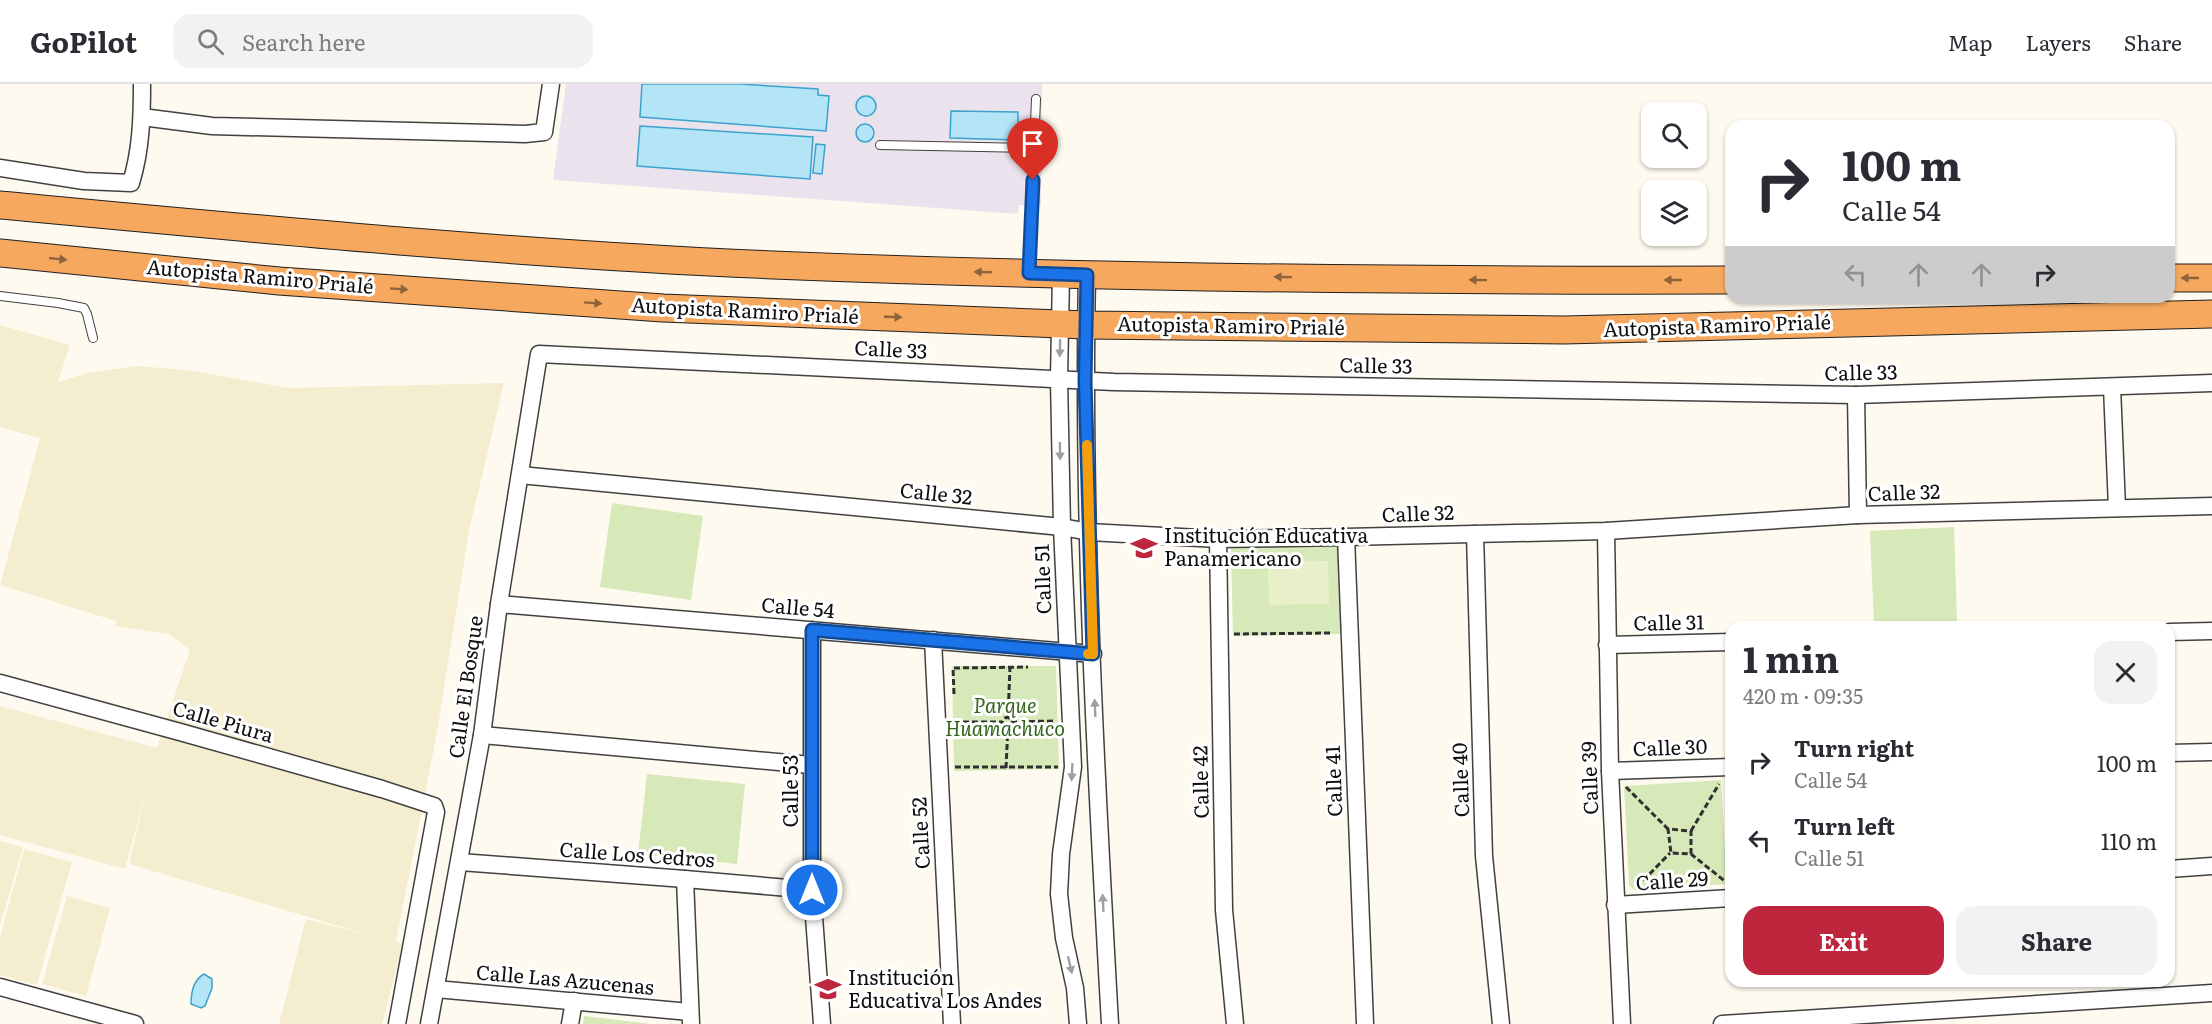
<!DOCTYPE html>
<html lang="en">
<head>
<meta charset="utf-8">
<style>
	:root { --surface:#fff; --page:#f2f2f3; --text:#2b2b33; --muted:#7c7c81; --line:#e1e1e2; --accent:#be263e }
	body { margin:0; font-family:Literata,serif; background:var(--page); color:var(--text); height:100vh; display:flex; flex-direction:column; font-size:22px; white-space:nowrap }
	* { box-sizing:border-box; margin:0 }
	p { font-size:20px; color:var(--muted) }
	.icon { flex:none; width:33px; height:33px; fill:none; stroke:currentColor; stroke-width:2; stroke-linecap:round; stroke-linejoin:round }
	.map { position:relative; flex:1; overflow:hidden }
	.panel { position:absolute; left:1725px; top:537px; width:450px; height:366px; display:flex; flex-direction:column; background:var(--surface); border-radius:18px; box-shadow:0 2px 4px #0004 }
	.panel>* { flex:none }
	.top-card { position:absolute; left:1725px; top:36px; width:450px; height:183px; border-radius:18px; box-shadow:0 2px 4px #0004; background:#fff; color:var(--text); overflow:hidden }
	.tools { position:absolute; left:1641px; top:18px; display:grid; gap:12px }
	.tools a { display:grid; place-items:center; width:66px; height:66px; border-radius:12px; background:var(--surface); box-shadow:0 2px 4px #0004; font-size:30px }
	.pin { position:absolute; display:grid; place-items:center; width:51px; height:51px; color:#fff; margin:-62px -26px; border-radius:50% 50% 50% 0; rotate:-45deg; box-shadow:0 0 6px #0007 }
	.pin .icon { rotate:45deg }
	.me { position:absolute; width:66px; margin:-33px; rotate:0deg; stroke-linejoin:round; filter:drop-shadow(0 0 4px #0008) }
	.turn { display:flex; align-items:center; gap:21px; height:126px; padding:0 18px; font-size:27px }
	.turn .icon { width:78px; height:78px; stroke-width:2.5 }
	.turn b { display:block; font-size:42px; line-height:51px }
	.lanes { display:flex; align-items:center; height:57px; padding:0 18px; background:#0003; justify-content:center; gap:30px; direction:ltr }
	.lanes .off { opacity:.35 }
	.round { display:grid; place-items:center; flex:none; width:63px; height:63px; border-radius:18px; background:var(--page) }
	.overview { display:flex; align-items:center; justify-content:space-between; height:102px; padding:0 18px }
	h1 { font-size:36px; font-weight:700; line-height:45px }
	.primary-button { display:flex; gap:12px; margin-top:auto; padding:12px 18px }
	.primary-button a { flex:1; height:69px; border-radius:18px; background:var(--accent); color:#fff; font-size:24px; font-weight:700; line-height:69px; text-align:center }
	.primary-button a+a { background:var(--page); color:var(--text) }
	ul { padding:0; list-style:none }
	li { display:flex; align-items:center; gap:18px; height:78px; padding:0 18px }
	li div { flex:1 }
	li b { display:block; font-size:22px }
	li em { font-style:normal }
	header { display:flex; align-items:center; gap:36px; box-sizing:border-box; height:84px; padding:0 30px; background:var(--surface); border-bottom:2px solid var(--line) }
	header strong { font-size:28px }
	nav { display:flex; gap:33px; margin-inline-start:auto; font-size:21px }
	.search { width:420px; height:54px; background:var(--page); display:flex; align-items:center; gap:15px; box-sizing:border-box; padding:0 21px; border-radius:18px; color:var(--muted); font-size:22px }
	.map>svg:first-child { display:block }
</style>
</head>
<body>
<header>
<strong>GoPilot</strong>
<div class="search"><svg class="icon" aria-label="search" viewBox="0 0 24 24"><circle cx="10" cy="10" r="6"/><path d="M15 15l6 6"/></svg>Search here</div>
<nav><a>Map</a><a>Layers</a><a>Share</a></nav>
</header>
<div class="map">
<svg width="2212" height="940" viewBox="0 0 2212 940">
	<rect width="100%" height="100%" fill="#fffaef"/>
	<!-- industrial -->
	<polygon fill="#eae2ec" points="566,0 1042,0 1041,122 1019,121 1018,130 553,96"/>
	<!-- farmland -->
	<g fill="#f5edcf">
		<polygon points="0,241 70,261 58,298 87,289 138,282 194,287 288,304 504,299 469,447 437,648 396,858 403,860 382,940 279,940 306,835 373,852 129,780 146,707 125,785 0,751 0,622 157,664 190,566 169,550 115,542 116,537 0,501 40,354 0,343"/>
		<polygon points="0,757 23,763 0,842"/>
		<polygon points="24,765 72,778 37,901 0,891 0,853"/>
		<polygon points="67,812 110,824 86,912 42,900"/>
	</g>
	<!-- green -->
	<g fill="#d7e9b8">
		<polygon points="612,419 703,432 691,516 600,503"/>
		<polygon points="1954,443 1957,538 1874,539 1870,447"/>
		<polygon points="1340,462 1341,550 1233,552 1231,463"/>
		<polygon points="952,582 1056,582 1059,685 954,687"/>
		<polygon points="647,690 745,700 737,780 638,770"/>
		<polygon points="1721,696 1727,800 1634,806 1629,801 1624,702"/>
		<polygon points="584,932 652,940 583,940"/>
	</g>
	<!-- pitch -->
	<polygon fill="#e8f0ca" points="1328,477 1329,520 1269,521 1268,478"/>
	<!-- water -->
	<g fill="#b4e5f6" stroke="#3ba3cd" stroke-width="1.5">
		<polygon points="642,0 740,0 818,5 818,11 829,12 826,47 640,33"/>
		<circle cx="866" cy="22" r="10"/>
		<polygon points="951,27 1018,28 1018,56 950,54"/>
		<circle cx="865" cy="49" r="9"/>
		<polygon points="640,42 813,53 810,95 637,82"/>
		<polygon points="816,60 825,61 822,90 813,89"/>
		<path d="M204,890L212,895V904L205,922L201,924L191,920C191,909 193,896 204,890Z"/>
	</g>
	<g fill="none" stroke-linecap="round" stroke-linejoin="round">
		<!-- service casing -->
		<g stroke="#414141" stroke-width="10">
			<g id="service">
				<polyline points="880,61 1034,64"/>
				<polyline points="1029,186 1036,15"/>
				<polyline points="0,212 58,219 84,224 87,230 93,254"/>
			</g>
		</g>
		<!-- minor casing -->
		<g stroke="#414141" stroke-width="19">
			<g id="minor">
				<polyline points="142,33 212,42 525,50 544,48 551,0"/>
				<path d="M0,84L84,97L131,99C141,66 142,34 142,0"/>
				<polyline points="1061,191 1059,295 1062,443 1073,683 1061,770 1059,810 1064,854 1075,904 1078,940"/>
				<path d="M1087,191C1082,440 1096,691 1110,940"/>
				<polyline points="2112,303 2117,424"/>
				<polyline points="1856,311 1858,431"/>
				<polyline points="520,391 1062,443 1089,448 1218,455 1346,453 1606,447 1858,431 2212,422"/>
				<polyline points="1606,447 1610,687 1622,940"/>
				<polyline points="1475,450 1484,772 1501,940"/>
				<polyline points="1346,453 1365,940"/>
				<polyline points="1218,455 1224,826 1235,940"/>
				<polyline points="499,520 1093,570"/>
				<polyline points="812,546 812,806 822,940"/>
				<polyline points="2169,548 2212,547"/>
				<polyline points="933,556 952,940"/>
				<polyline points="1607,561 1731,558"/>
				<polyline points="0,599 180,648 382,705 434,722 436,728 397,940"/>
				<polyline points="482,651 811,681"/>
				<polyline points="2169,669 2212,668"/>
				<polyline points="1610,687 1731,683"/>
				<polyline points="460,778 685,795 812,806"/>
				<polyline points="2169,785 2212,782"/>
				<polyline points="685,795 691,940"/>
				<polyline points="1615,821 1731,814"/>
				<polyline points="0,903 135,940"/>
				<polyline points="436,905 690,928"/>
				<polyline points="429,940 482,651 499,520 539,270 1114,298 1856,311 2212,299"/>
				<polyline points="570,940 574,917"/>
				<polyline points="1722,940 2212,909"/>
			</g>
		</g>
		<!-- trunk casing -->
		<g stroke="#1f1f1f" stroke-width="29">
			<g id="trunk">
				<path d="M0,121C257,145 515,170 773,181C1092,194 1412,197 1731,196"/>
				<polyline points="0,169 279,197 663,224 1086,241 1564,246 2212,230"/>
				<polyline points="2169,194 2212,194"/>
			</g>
		</g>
		<!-- path -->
		<g stroke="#303030" stroke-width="3" stroke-dasharray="6 3" stroke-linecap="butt">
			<polyline points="1234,550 1333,549"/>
			<polyline points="954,610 953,584 1028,583"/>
			<polyline points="1008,633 1010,583"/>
			<circle cx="1007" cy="638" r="4.5"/>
			<polyline points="954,638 1002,638"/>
			<polyline points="1011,638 1054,637"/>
			<polyline points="955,683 1058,683"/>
			<polyline points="1006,684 1008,642"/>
			<polyline points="1626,703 1668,745"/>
			<polyline points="1691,747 1719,700"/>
			<polyline points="1691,770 1691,747 1668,745 1671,769 1691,770 1726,798"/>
			<polyline points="1637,803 1670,769"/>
		</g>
		<!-- service -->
		<use href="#service" stroke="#fff" stroke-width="8"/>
		<!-- minor -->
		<use href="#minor" stroke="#fff" stroke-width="16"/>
		<!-- trunk -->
		<use href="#trunk" stroke="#f6a85f" stroke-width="27"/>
	</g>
	<!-- one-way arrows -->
	<defs><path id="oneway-solid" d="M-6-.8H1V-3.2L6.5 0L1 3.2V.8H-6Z" transform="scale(1.5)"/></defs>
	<g fill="#8e633b">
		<use href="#oneway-solid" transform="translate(58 175) rotate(6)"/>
		<use href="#oneway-solid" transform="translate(983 188) rotate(-178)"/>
		<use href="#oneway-solid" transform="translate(1283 193) rotate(-179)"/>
		<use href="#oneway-solid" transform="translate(2190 194) rotate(180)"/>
		<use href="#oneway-solid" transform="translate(1478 196) rotate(-179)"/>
		<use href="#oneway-solid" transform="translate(1673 196) rotate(180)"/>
		<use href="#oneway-solid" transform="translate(399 205) rotate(4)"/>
		<use href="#oneway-solid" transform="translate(593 219) rotate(4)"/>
		<use href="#oneway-solid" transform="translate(893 233) rotate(2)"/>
	</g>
	<g fill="#9f9f9f">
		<use href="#oneway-solid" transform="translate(1060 264) rotate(91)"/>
		<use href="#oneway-solid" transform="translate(1060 367) rotate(89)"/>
		<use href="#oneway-solid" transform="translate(1095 624) rotate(-92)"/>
		<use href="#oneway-solid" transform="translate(1072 688) rotate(93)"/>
		<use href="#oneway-solid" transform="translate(1103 819) rotate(-93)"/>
		<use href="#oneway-solid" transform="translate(1070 881) rotate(77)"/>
	</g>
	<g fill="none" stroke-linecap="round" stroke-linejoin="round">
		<!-- route casing -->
		<g stroke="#114b97" stroke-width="15">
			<polyline id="route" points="812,806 812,546 1093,570 1085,297 1087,191 1029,189 1033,96"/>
		</g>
		<!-- route -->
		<use href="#route" stroke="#1a73e8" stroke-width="10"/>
		<!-- slow -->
		<polyline stroke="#f59e0b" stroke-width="10" points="1087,361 1093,570 1088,570"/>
	</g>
	<!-- icons -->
	<defs>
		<g id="school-bare" transform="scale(2.07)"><path d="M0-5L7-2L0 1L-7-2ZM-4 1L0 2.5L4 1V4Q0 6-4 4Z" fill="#be263e" stroke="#fff" stroke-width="2.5" paint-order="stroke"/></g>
	</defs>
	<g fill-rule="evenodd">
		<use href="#school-bare" x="1144" y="464"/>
		<use href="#school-bare" x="828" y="905"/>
	</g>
	<g text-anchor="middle" stroke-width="6" stroke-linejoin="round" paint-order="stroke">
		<!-- street labels -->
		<g font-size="20" fill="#0e0e0e" stroke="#fff">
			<text transform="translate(260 193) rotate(5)" y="7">Autopista Ramiro Prialé</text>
			<text transform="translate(745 227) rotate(3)" y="7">Autopista Ramiro Prialé</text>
			<text transform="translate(1231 242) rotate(1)" y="7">Autopista Ramiro Prialé</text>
			<text transform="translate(1717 242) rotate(-2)" y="7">Autopista Ramiro Prialé</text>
			<text transform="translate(891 266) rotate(3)" y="7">Calle 33</text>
			<text transform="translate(1376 282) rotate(1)" y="7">Calle 33</text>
			<text transform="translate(1861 289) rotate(-1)" y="7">Calle 33</text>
			<text transform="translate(1904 409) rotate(-2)" y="7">Calle 32</text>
			<text transform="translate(936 410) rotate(6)" y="7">Calle 32</text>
			<text transform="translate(1418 430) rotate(-2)" y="7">Calle 32</text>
			<text transform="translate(1043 495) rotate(-92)" y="7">Calle 51</text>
			<text transform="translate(798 524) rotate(5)" y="7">Calle 54</text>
			<text transform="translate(1669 539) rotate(-1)" y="7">Calle 31</text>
			<text transform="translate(466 603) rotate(-82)" y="7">Calle El Bosque</text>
			<text transform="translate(223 638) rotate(16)" y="7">Calle Piura</text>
			<text transform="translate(1670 664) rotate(-2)" y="7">Calle 30</text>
			<text transform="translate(1590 694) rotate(-92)" y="7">Calle 39</text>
			<text transform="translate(1461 696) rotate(-92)" y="7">Calle 40</text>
			<text transform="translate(1334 697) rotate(-92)" y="7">Calle 41</text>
			<text transform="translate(1201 698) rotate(-91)" y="7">Calle 42</text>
			<text transform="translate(791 707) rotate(-90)" y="7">Calle 53</text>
			<text transform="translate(921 749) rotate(-93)" y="7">Calle 52</text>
			<text transform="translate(637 771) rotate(4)" y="7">Calle Los Cedros</text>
			<text transform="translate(1672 797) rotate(-4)" y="7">Calle 29</text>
			<text transform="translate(565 896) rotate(5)" y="7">Calle Las Azucenas</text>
		</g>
		<!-- poi labels -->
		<g font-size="20" fill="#0e0e0e" stroke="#fff" text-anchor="start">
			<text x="1164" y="459">Institución Educativa<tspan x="1164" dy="23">Panamericano</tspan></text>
			<text x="848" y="901">Institución<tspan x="848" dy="23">Educativa Los Andes</tspan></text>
		</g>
		<!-- park labels -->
		<g font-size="20" font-style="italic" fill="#35661e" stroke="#fff">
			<text x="1005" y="629">Parque<tspan x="1005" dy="23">Huamachuco</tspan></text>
		</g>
	</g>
</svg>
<div class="tools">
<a><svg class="icon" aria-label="search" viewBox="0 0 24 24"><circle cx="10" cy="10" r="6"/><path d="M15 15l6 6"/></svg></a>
<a><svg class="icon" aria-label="layers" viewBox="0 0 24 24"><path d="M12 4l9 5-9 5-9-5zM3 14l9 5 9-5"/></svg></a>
</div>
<div class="pin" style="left:1033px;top:96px;background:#d93025"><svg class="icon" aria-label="arrive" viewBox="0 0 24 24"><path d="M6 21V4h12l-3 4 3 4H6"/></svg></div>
<svg class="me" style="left:812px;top:806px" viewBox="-20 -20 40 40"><circle r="17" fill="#1a73e8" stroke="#fff" stroke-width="3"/><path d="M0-11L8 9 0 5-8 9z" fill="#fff"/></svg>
<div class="top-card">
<div class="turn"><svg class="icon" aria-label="right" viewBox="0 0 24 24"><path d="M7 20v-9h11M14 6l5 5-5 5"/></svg><div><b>100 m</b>Calle 54</div></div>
<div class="lanes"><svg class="icon off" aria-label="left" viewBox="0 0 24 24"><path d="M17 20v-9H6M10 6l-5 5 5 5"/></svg><svg class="icon off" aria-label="ahead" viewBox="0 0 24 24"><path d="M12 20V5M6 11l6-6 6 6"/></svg><svg class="icon off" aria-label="ahead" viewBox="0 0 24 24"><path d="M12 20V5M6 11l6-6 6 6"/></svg><svg class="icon" aria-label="right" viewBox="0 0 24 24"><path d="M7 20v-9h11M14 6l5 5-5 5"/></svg></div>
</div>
<section class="panel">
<div class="overview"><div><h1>1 min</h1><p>420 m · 09:35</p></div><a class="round"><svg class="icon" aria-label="close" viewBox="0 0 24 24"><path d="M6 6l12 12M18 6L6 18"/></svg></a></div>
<ul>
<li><svg class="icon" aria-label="right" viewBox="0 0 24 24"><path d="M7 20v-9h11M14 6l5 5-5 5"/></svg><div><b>Turn right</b><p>Calle 54</p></div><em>100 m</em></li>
<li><svg class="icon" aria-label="left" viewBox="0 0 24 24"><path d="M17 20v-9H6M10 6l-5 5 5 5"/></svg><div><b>Turn left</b><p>Calle 51</p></div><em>110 m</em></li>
</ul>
<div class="primary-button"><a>Exit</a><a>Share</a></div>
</section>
</div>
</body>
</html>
